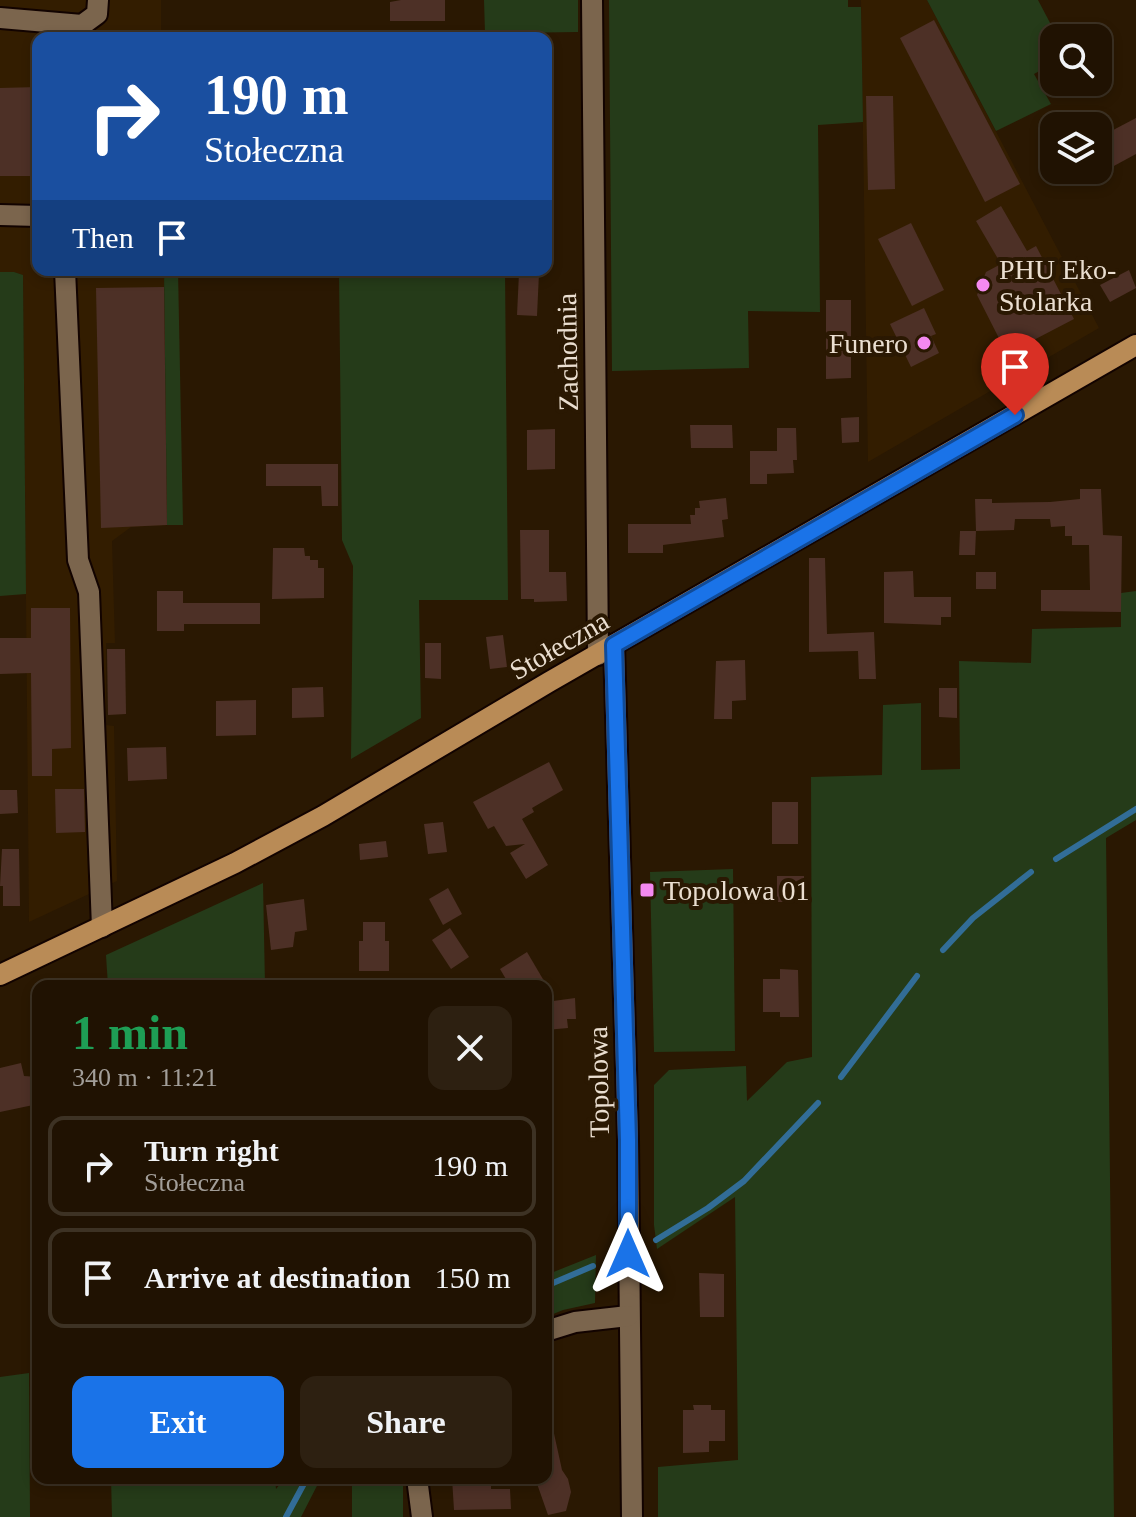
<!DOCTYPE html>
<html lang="en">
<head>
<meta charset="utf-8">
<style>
	:root { --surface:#201202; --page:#2d2011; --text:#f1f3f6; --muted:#a29e99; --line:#3d3224; --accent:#1a73e8 }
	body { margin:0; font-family:Georgia,serif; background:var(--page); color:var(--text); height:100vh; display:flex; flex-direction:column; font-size:30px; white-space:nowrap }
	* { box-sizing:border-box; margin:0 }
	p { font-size:26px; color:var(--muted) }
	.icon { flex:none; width:44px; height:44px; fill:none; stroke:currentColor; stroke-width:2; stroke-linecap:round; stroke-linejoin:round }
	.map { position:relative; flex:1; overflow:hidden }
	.details { position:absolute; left:32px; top:980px; width:520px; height:504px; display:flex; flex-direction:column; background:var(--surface); border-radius:16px; box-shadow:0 4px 12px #0003,0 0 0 2px var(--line) }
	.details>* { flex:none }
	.guide { position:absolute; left:32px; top:32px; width:520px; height:244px; border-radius:16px; box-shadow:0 4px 12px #0003,0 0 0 2px var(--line); background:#1a4fa0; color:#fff; overflow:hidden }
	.controls { position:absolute; left:1040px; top:24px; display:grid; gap:16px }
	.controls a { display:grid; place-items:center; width:72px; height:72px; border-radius:16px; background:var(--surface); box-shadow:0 4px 12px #0003,0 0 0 2px var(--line); font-size:40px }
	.pin { position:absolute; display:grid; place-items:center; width:68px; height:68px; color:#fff; margin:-82px -34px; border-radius:50% 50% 50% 0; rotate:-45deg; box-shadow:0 0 8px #0007 }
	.pin .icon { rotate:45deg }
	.me { position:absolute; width:88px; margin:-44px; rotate:0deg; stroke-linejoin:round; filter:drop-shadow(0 0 6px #0008) }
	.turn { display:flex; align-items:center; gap:28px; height:168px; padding:0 40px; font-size:36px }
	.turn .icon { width:104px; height:104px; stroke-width:2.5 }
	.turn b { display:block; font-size:56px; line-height:68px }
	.then { display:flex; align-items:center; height:76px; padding:0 40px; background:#0003; gap:16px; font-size:30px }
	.round { display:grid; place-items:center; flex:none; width:84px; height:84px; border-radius:16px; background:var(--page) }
	.headline { display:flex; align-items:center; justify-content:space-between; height:136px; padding:0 40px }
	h1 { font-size:48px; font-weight:700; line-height:60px; color:#1e9e55 }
	.primary-button { display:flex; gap:16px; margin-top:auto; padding:16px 40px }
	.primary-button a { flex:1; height:92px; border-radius:16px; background:var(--accent); color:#fff; font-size:32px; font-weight:700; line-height:92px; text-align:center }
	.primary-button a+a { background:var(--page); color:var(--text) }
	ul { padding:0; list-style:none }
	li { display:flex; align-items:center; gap:24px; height:100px; margin:0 16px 12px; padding:0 24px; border:4px solid var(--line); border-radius:16px }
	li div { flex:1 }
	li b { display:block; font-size:30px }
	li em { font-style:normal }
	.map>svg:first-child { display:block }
</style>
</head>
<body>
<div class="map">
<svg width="1136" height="1517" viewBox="0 0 1136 1517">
	<rect width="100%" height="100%" fill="#2a1802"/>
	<!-- built -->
	<g fill="#331d00">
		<polygon points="0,0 161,0 161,38 38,38 38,270 164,270 167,525 131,527 112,541 115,643 106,643 106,725 114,726 117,881 29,922 23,275 14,272 0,272"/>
		<polygon points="861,0 927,0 1099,328 868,462"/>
	</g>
	<!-- green -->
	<g fill="#253b19">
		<polygon points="484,0 578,0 578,32 502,33 502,38 336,38 336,34 485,33"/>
		<polygon points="609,0 848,0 848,7 861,7 863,122 818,125 820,312 748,311 749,368 612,371"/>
		<polygon points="927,0 1038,0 1058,38 1054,38 1054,63 1034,74 1051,104 996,131"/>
		<polygon points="164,270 178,270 183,525 167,525"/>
		<polygon points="339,270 505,270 508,600 419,600 421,718 351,759 353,566 342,540"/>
		<polygon points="0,272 14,272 23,275 26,594 0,596"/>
		<polygon points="1136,591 1136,820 1106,838 1114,1517 658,1517 658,1467 738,1460 735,1197 657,1249 654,1225 654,1085 669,1070 746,1066 747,1101 787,1062 812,1057 811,777 882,775 883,705 921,703 921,770 960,769 959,661 1031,663 1032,629 1121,627 1121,593"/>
		<polygon points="733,869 735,1051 654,1052 650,872"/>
		<polygon points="263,883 265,986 108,986 106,955"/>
		<polygon points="596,1255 595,1303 563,1310 546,1317 546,1275"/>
		<polygon points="29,1373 30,1517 0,1517 0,1377"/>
		<polygon points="111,1478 275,1478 276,1489 285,1478 321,1478 301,1517 112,1517"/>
		<rect x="352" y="1478" width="51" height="39"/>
	</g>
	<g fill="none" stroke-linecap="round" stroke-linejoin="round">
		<!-- stream -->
		<g stroke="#326d97" stroke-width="6">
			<polyline points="1056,859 1136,809"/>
			<polyline points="943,950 973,918 1031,872"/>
			<polyline points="841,1077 917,976"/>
			<polyline points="656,1240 708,1208 744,1181 818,1103"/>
			<polyline points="546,1286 593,1266"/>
			<polyline points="286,1517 307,1478"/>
		</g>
	</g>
	<!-- building -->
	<g fill="#4d3026">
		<polygon points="401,0 445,0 445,21 390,21 390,2"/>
		<polygon points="934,20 1020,184 985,202 900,38"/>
		<polygon points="38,87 38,176 0,176 0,88"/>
		<polygon points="866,96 893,96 895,189 868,190"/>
		<polygon points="1136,118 1136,154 1112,167 1098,138"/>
		<polygon points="1001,206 1027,251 1036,246 1074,319 1007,354 977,295 986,272 1001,264 976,221"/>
		<polygon points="911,223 944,290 912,306 878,239"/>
		<polygon points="1129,270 1136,288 1110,302 1100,285"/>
		<polygon points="519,273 539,273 537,316 517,315"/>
		<polygon points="164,287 167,525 101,528 96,288"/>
		<polygon points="826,300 851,300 851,378 826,379"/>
		<polygon points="924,308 936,334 931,336 939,353 911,367 890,324"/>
		<polygon points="859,417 859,442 842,443 841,418"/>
		<polygon points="690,425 732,425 733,448 691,448"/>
		<polygon points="777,428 796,428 797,460 793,460 794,473 767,474 767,484 750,484 750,451 777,451"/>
		<polygon points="555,429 555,469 527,470 527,430"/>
		<polygon points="266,464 338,464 338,506 322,506 321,486 266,486"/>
		<polygon points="1080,489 1101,489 1103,535 1122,536 1121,612 1041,611 1041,590 1090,590 1089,545 1072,545 1072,536 1065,536 1065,526 1051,527 1050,519 1015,519 1014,530 976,531 975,499 992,499 992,503 1050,502 1080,499"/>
		<polygon points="726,498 728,519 722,520 724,537 663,545 663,553 628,553 628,524 691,524 690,515 695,515 695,508 700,508 699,501"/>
		<polygon points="520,530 549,530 549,572 566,572 567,601 534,602 534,599 521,599"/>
		<polygon points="960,531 976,531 975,555 959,555"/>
		<polygon points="273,548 304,548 305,556 310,556 310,560 318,560 318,568 324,568 324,598 272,599"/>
		<polygon points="809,558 825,558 827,634 874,632 876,679 859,679 858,651 809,652"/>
		<polygon points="913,571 914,597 951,597 951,617 941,617 941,625 884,623 884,572"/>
		<rect x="976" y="572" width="20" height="17"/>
		<polygon points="157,591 183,591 183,603 260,603 260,624 184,624 184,631 157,631"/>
		<polygon points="31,608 70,608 71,748 52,749 52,776 32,776 31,673 0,674 0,638 31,638"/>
		<polygon points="503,635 507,667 490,669 486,637"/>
		<polygon points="425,643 441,643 441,679 425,678"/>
		<polygon points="107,649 125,649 126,714 108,715"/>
		<polygon points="745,660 746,700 732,701 732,719 714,719 716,661"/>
		<polygon points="323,687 324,717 292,718 292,688"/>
		<polygon points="939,688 957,688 957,718 939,717"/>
		<polygon points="256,700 256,735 216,736 216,701"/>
		<polygon points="166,747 167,779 128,781 127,748"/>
		<polygon points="549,762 563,790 532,808 534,812 522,819 548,865 526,879 510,853 525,844 506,846 494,826 488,829 473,802"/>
		<polygon points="55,789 84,789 85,832 56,833"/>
		<polygon points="0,790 17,790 18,813 0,814"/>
		<rect x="772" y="802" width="26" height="42"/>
		<polygon points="443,822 447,852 428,854 424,824"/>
		<polygon points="386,841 388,857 360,860 359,844"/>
		<polygon points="2,849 19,849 20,906 3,906 3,886 0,886"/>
		<rect x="777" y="876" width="27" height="26"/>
		<polygon points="448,888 462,914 443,925 429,899"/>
		<polygon points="304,899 307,930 295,932 293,947 271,950 266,905"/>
		<polygon points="363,922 385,922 385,941 389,941 389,971 359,971 359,941 363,941"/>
		<polygon points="450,928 469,957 451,969 432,940"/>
		<polygon points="527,952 547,986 510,986 500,969"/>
		<polygon points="780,969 798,970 799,1017 780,1017 780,1012 763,1012 763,979 780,979"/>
		<polygon points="575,998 576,1019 567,1019 568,1028 546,1030 546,1002"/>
		<polygon points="21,1063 24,1076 38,1077 38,1104 0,1112 0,1068"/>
		<polygon points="699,1273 724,1274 724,1317 700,1317"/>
		<polygon points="693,1405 711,1405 711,1410 725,1410 725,1441 709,1441 709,1452 683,1453 683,1410 694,1410"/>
		<polygon points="553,1429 562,1470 568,1479 571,1492 566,1511 548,1515 535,1478 546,1478 546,1430"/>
		<polygon points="452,1478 481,1478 481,1481 491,1481 491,1489 510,1489 511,1509 454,1510"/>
	</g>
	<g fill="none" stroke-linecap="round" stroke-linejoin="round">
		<!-- minor casing -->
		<g stroke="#120300" stroke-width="24">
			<g id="minor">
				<polyline points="592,0 598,655"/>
				<polyline points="0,18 82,25 97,14 98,0"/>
				<polyline points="0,215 38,216"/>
				<polyline points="65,270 78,560 89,592 102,927"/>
				<polyline points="614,645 628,1140 632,1517"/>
				<polyline points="546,1331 575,1322 628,1316"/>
				<polyline points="417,1478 422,1517"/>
			</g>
		</g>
		<!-- major casing -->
		<g stroke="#120300" stroke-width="24">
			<polyline id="major" points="0,975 235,863 323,816 549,682 1136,345"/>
		</g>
		<!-- minor -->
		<use href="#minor" stroke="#7b654d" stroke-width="20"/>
		<!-- major -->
		<use href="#major" stroke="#b98b56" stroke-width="20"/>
	</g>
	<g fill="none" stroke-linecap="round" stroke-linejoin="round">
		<!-- route casing -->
		<g stroke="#114b97" stroke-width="20">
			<polyline id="route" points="628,1254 628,1140 614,645 1015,415"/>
		</g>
		<!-- route -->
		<use href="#route" stroke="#1a73e8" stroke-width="14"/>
	</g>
	<!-- markers -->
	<g fill="#f489f0" stroke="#2a1802" stroke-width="3">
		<circle cx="983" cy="285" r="8"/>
		<circle cx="924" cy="343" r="8"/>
		<rect x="639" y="882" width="16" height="16" rx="4"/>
	</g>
	<g text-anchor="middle" stroke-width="8" stroke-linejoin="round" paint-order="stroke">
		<!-- poi labels -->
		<g font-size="28" fill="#eaded0" stroke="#2a1802" text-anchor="start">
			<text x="999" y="279">PHU Eko-<tspan x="999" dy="32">Stolarka</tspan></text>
			<text x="908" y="353" text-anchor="end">Funero</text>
			<text x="663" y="900">Topolowa 01</text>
		</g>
		<!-- street labels -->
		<g font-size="28" fill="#eaded0" stroke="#2a1802">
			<text transform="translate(567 352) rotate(-91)" y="10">Zachodnia</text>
			<text transform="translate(559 645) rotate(-30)" y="10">Stołeczna</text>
			<text transform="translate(598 1082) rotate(-91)" y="10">Topolowa</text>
		</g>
	</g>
</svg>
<div class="controls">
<a><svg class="icon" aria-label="search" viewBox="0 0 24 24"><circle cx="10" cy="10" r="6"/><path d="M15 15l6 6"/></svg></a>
<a><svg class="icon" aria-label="layers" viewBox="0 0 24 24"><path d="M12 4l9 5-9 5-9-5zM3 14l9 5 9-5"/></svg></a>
</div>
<div class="pin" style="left:1015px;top:415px;background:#d93025"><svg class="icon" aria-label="arrive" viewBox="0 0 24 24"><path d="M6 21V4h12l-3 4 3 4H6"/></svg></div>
<svg class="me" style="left:628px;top:1254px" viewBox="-20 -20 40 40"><path d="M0-17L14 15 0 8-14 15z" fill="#1a73e8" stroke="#fff" stroke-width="4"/></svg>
<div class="guide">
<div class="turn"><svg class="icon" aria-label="right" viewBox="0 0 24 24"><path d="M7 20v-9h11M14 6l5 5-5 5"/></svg><div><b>190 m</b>Stołeczna</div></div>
<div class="then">Then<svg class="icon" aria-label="arrive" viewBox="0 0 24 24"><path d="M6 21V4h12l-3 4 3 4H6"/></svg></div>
</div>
<section class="details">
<div class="headline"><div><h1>1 min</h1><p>340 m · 11:21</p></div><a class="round"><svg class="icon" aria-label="close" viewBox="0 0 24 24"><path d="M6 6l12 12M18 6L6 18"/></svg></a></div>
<ul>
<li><svg class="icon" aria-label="right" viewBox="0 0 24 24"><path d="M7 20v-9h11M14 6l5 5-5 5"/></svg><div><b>Turn right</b><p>Stołeczna</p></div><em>190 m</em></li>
<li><svg class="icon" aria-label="arrive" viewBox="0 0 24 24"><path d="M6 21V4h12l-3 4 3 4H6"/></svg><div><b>Arrive at destination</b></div><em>150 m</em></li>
</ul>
<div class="primary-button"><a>Exit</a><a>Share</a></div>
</section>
</div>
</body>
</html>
